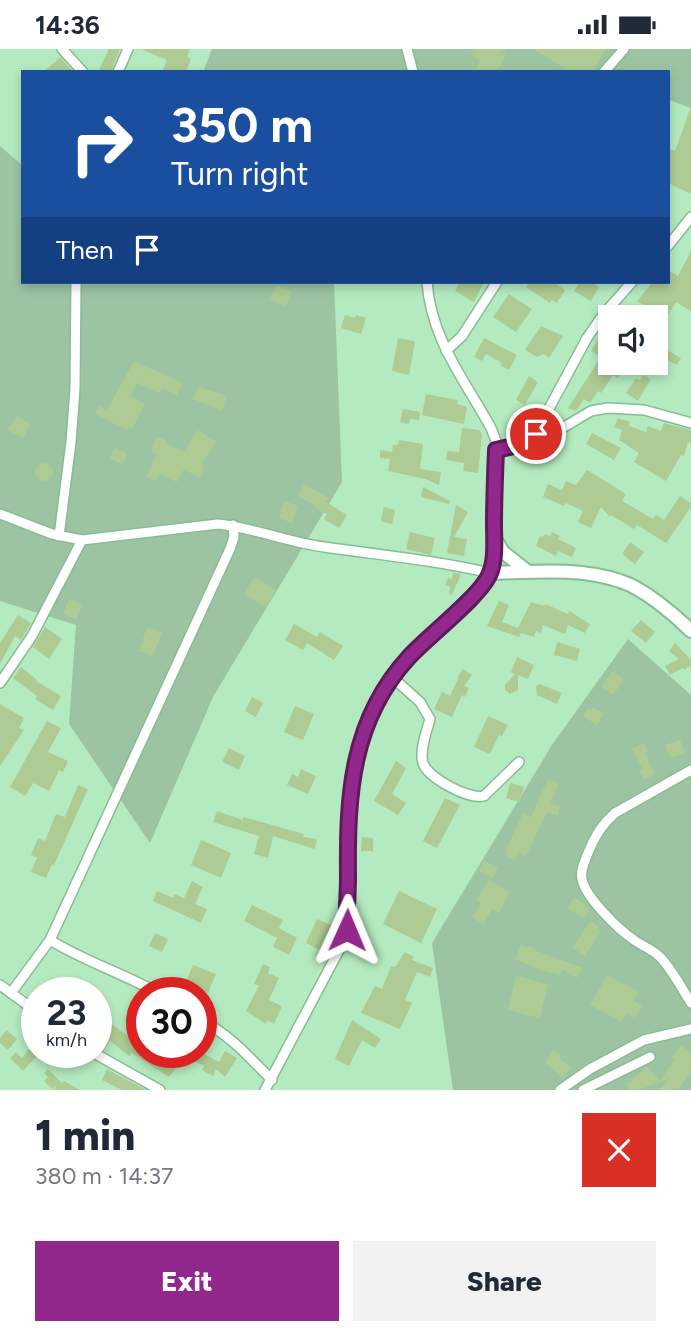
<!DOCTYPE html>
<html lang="en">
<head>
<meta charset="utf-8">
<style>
	:root { --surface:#fff; --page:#f2f2f3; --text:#1f2937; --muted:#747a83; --accent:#92288c }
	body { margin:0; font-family:Figtree,sans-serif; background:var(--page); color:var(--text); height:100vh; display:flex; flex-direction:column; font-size:26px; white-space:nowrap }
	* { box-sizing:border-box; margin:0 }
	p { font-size:23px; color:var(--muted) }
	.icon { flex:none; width:38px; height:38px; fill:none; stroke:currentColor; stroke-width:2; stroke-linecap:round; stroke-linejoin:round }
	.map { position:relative; height:1041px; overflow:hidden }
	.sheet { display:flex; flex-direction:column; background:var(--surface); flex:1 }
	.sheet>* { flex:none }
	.top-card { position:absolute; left:21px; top:21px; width:649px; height:214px; border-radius:0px; box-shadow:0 4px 10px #0003; background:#1a4fa0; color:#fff; overflow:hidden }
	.tools { position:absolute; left:598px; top:256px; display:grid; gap:14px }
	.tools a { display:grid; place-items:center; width:70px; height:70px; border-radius:0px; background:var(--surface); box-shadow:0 4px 10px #0003; font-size:35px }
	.speed { position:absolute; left:21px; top:928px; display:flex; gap:14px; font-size:35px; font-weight:700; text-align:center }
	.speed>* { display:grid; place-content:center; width:91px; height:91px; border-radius:50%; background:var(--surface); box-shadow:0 4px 10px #0003; line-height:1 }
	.speed small { font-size:18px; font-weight:400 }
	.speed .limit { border:10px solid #d22; background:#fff; color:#111 }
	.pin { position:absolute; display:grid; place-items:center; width:60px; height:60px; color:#fff; margin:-30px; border:4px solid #fff; border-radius:50%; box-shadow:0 2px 7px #0007 }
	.me { position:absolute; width:77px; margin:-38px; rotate:1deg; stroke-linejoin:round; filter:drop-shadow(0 0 5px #0008) }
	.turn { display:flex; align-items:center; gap:24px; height:147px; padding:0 35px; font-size:32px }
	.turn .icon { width:91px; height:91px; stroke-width:2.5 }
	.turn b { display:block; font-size:49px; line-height:60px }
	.then { display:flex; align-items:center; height:66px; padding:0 35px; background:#0003; gap:14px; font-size:26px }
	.round { display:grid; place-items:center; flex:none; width:74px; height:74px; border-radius:0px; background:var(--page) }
	.head { display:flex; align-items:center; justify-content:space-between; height:119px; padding:0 35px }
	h1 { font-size:42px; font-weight:800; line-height:52px }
	.button { display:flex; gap:14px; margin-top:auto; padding:14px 35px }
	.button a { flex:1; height:80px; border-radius:0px; background:var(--accent); color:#fff; font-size:28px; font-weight:800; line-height:80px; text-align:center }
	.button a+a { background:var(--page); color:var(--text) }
	.status { display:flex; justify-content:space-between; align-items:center; height:49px; padding:0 35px; background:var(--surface); direction:ltr }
	.status svg { height:19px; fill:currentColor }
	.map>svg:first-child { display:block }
</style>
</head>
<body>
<div class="status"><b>14:36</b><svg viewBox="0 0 49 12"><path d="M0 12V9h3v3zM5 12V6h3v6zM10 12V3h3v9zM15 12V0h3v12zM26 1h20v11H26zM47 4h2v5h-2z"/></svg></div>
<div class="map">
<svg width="691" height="1041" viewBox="0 0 691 1041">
	<rect width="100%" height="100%" fill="#b4eabf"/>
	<!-- green -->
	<g fill="#9cc4a3">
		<polygon points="212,0 691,0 691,59 669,51 668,23 203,23"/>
		<polygon points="0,97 23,117 23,233 334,233 342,433 213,648 150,794 69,675 76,576 0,552"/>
		<polygon points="628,590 691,646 691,1041 453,1041 432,894 552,696"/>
	</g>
	<!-- building -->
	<g fill="#aecb94">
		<polygon points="109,0 120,0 111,23 98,23"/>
		<polygon points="141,0 190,0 187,8 191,10 186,23 162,23 167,11"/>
		<polygon points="474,0 505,0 502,4 506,6 497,22 494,20 492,23 474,23 480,11 471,6"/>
		<polygon points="533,0 606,0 592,23 564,23 566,20"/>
		<polygon points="60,8 73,23 43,23 54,14"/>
		<polygon points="690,60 691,60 691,145 668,134 668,106 671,100 675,102"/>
		<polygon points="691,202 691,262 676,253 665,272 668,275 664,283 660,281 656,287 656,268 648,268 652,261 637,252 653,233 668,233 668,221 678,227"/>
		<polygon points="460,233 484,233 474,253 455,242"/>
		<polygon points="529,233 553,233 565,241 557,254 552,251 550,254 526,238"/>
		<polygon points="580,233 590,233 599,238 591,252 574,242"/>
		<polygon points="276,236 292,242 286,257 270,251"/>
		<polygon points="509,245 532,260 516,283 493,268"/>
		<polygon points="345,266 355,269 356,266 366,269 361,285 341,279"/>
		<polygon points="541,277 563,287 549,309 544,305 537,308 525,301"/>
		<polygon points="398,289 415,292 409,326 392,322"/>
		<polygon points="484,289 517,306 509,321 500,316 502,314 486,305 482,312 474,308"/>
		<polygon points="598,290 611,298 611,313 628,313 618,329 613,326 601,344 598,342 590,354 584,350 576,362 568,359 601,308 591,302"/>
		<polygon points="656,295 681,309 677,316 664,310 663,312 656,309"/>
		<polygon points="134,312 183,334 177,346 162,339 159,344 137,334 130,347 145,355 132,380 128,378 127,381 95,365 99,357 107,361"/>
		<polygon points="643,326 651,330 638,352 626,344 636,329 640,331"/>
		<polygon points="529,327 538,333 525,356 516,351"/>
		<polygon points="198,338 227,347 222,361 193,350"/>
		<polygon points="426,345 458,351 457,355 467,358 464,375 422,366"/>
		<polygon points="403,360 420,363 419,371 410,370 409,375 400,373"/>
		<polygon points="16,367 30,375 23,389 8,381"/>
		<polygon points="618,369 630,373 629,377 646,383 648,377 661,382 664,374 691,381 691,394 688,393 684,407 681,406 666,432 634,413 639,404 619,391 622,381 614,378"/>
		<polygon points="462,379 479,381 482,385 478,424 463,422 464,414 446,411 447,402 459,403"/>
		<polygon points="197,381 216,393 202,415 205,417 199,429 184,420 177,433 159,424 155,432 146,428 157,405 151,403 156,388 166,391 166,394 184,403"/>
		<polygon points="592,384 621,399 614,411 586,395"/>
		<polygon points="399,391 423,395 420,420 441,423 439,436 425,430 388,422 390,410 380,409 380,401 392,403 393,396 398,396"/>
		<polygon points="114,399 127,404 123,415 110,410"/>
		<circle cx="44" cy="423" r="9"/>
		<polygon points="587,421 626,445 622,452 653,470 656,466 664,471 680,447 691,454 691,458 666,494 637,476 634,480 611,466 610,468 601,458 591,479 578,473 583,462 566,454 564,457 543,448 548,435 562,441 566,432 576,436"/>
		<polygon points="304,435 329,449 326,453 347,466 339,479 324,470 327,465 315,459 316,457 298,447"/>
		<polygon points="423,438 450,452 449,455 421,448"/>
		<polygon points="284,452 298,457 292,474 279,469"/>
		<polygon points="456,456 468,463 454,488 467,490 464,507 447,504"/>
		<polygon points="384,458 395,461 392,475 381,472"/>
		<polygon points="410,483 435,489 431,506 406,500"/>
		<polygon points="552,483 560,487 558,490 576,499 572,508 558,502 556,507 536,497 540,487 543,488 545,485 550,487"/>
		<polygon points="630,493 644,503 635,515 622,505"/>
		<polygon points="453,524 461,525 452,546 449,545 450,538 445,536 448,529 452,530"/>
		<polygon points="254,528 276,541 266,558 244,545"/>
		<polygon points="69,550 82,555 77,570 63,565"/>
		<polygon points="499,552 509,556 502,573 518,579 531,553 544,557 545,555 568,565 569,562 590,575 585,584 568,576 565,585 543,576 541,584 536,582 534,588 521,584 519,588 487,577"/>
		<polygon points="18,566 31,574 21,591 15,587 0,615 0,594"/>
		<polygon points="641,571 655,583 646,594 631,582"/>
		<polygon points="294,575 317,588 320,583 343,597 334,611 307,594 303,601 285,591"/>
		<polygon points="45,578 62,590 49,610 33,598"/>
		<polygon points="147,578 162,583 153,607 139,602"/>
		<polygon points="557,593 580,600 577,612 554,606"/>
		<polygon points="675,594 691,611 691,619 689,617 685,621 683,619 670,626 665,617 679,610 669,602"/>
		<polygon points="517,608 534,616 528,630 518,626 518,641 510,645 505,641 505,636 515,625 511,623"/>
		<polygon points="21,618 37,631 36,632 61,647 53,661 35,650 37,647 13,629"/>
		<polygon points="463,620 472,626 464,637 469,639 465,648 462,646 452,668 434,660 442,643 450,647 458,630 457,629"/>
		<polygon points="613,622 624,631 613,646 601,637"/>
		<polygon points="540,635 562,644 557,655 537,646 536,637"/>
		<polygon points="252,648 263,654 256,668 245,662"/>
		<polygon points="0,655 24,669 19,679 24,681 0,717"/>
		<polygon points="295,657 314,665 303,691 284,683"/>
		<polygon points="593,658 604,665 597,676 583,667 588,659 591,661"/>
		<polygon points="488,667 508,676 502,687 499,686 490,705 474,698"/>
		<polygon points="47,672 61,679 48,703 68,712 63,723 59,721 49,742 33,734 25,747 10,738"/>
		<polygon points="680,691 685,704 670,709 665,696"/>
		<polygon points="644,694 648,702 645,704 655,725 644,730 640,722 643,720 632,700"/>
		<polygon points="229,699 245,707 239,721 222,713"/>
		<polygon points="396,712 406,719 392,745 406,754 398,766 374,752"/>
		<polygon points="301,720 316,727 308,745 287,736 292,725 298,728"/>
		<polygon points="548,730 559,734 550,755 560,757 558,766 547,763 526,807 518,803 514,811 506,807 508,802 506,801 523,764 531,768"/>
		<polygon points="510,734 524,738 519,753 506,749"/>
		<polygon points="78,736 88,740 54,816 52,815 46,829 31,823 37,809 31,806 38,789 45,792 56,765 65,768"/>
		<polygon points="445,749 460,756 437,799 423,792"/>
		<polygon points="217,762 243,771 243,768 304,785 303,788 317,790 315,800 273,787 268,809 254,805 259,787 213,773"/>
		<polygon points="362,788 373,789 373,802 361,802"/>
		<polygon points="201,791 231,804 221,829 191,816"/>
		<polygon points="484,812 498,819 493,829 479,822"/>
		<polygon points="488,831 510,843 499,864 492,860 483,876 473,868 481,854 477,851"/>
		<polygon points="192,832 203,838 195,855 207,860 201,874 153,852 157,842 173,849 174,845 184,849"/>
		<polygon points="399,842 437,860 421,894 383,875"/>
		<polygon points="574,848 590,859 585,869 568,860"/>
		<polygon points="252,856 283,871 279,879 297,889 289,906 273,898 277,889 244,872"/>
		<polygon points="317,870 333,877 322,902 306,894"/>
		<polygon points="590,872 599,878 597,881 600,883 585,907 573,899"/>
		<polygon points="155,884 168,890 162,903 149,897"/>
		<polygon points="521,896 528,899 529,897 537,900 536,902 583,919 577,929 562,920 560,926 551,923 551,925 515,910"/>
		<polygon points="405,903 414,908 412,911 433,919 430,928 417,923 405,951 412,954 400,980 361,964 375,937 382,940 391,917 395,918"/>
		<polygon points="263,915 270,918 268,924 279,929 269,951 282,957 274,975 267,971 266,975 246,962 259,937 254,935"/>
		<polygon points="193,916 216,925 208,944 185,935"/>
		<polygon points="607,926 639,943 633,952 642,957 635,969 627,964 622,973 590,956"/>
		<polygon points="516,927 548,935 540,969 508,961"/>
		<polygon points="352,971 381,990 375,999 362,991 349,1017 335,1010"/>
		<polygon points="107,972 142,997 142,1003 150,1003 176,1019 169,1028 132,1004 129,1007 110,992 104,1001 96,996 96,988"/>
		<polygon points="7,981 17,990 8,1001 0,994 0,989"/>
		<polygon points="37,989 37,1007 23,1022 10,1009 16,1003 22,1009"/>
		<polygon points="681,996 691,1004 691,1022 678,1041 658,1041 669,1030 638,1041 629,1041 627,1035 647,1018 660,1031 675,1011 672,1008"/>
		<polygon points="553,1001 561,1007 559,1009 571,1018 563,1029 545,1013"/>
		<polygon points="225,1002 237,1009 225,1028 216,1020 213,1027 202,1021 204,1017 178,1003 205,1003 204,1005 219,1013"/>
		<polygon points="48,1020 62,1034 64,1032 80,1041 53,1041 56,1039 55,1037 52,1040 44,1032 48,1028 44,1024"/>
		<polygon points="107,1020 116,1025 146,1041 122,1041 102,1031"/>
	</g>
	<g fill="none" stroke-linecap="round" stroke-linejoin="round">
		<!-- street casing -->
		<g stroke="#88bc93" stroke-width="12">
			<g id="street">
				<polyline points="62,0 83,23"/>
				<polyline points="407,0 413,23"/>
				<polyline points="118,23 128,0"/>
				<polyline points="604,23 624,0"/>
				<polyline points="668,197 691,168"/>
				<polyline points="446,302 462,287 497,233"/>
				<polyline points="531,393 549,387 591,362 608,359 644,361 691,374"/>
				<polyline points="496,401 531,393 587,289 603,266 632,233"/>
				<path d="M0,465L52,485L82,491L218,475C254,479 288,493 324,498C380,506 435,511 490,524"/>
				<polyline points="59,487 71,393 75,340 76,233"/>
				<path d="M392,628L420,653L430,670C427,681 419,702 423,714C428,729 469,751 484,747L519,713"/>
				<polyline points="0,634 32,587 82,491"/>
				<path d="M691,721L615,764C602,775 594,788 588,804C585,812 580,821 582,830C585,848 619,881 634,891C643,898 653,900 661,909C673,922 682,940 691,954"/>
				<polyline points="50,891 230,500 234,488 233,476"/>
				<polyline points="0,936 37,963"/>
				<path d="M11,944L50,891C84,912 122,924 156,943"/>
				<path d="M201,971C230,986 249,1008 272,1031"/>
				<polyline points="92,1003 160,1041"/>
				<path d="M265,1041L346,888L347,798L351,736L355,711L367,671L392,628L433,584L476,544L490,524L494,499L496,392L491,379C464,330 431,290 427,233"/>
				<polyline points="560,1041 590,1020 644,991 691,980"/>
				<polyline points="583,1041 650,1008"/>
			</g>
		</g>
		<!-- secondary casing -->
		<g stroke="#88bc93" stroke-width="16">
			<g id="secondary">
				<polyline points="494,488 503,503 527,522"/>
				<path d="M490,524C533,523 579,518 620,532C643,539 674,565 691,582"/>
			</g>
		</g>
		<!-- street -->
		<use href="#street" stroke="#fff" stroke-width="9"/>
		<!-- secondary -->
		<use href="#secondary" stroke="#fff" stroke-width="12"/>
	</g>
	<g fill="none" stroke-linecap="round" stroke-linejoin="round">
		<!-- route casing -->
		<g stroke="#5f1a5b" stroke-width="18">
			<path id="route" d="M347,881C346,863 348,845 348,828C347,746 351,671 409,608C428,587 482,546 490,524C496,509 494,491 494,476C494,451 495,426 496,401L531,393L536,385"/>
		</g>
		<!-- route -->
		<use href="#route" stroke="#92288c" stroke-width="12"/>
	</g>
</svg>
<div class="tools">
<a><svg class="icon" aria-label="sound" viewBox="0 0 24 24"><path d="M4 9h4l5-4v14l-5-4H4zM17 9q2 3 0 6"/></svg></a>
</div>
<div class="speed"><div>23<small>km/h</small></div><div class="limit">30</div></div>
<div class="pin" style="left:536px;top:385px;background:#d93025"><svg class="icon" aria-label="arrive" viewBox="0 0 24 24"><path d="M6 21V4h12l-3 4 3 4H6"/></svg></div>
<svg class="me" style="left:347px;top:881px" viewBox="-20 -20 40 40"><path d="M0-17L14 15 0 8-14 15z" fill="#92288c" stroke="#fff" stroke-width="4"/></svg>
<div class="top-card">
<div class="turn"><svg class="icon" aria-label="right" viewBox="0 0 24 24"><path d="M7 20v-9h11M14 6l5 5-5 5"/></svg><div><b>350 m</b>Turn right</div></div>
<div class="then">Then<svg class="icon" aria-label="arrive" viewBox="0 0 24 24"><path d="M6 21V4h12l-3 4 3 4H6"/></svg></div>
</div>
</div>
<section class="sheet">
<div class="head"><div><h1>1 min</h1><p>380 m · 14:37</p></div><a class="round" style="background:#d93025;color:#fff"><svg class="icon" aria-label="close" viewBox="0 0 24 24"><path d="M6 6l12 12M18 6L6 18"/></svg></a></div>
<div class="button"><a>Exit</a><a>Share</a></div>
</section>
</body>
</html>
